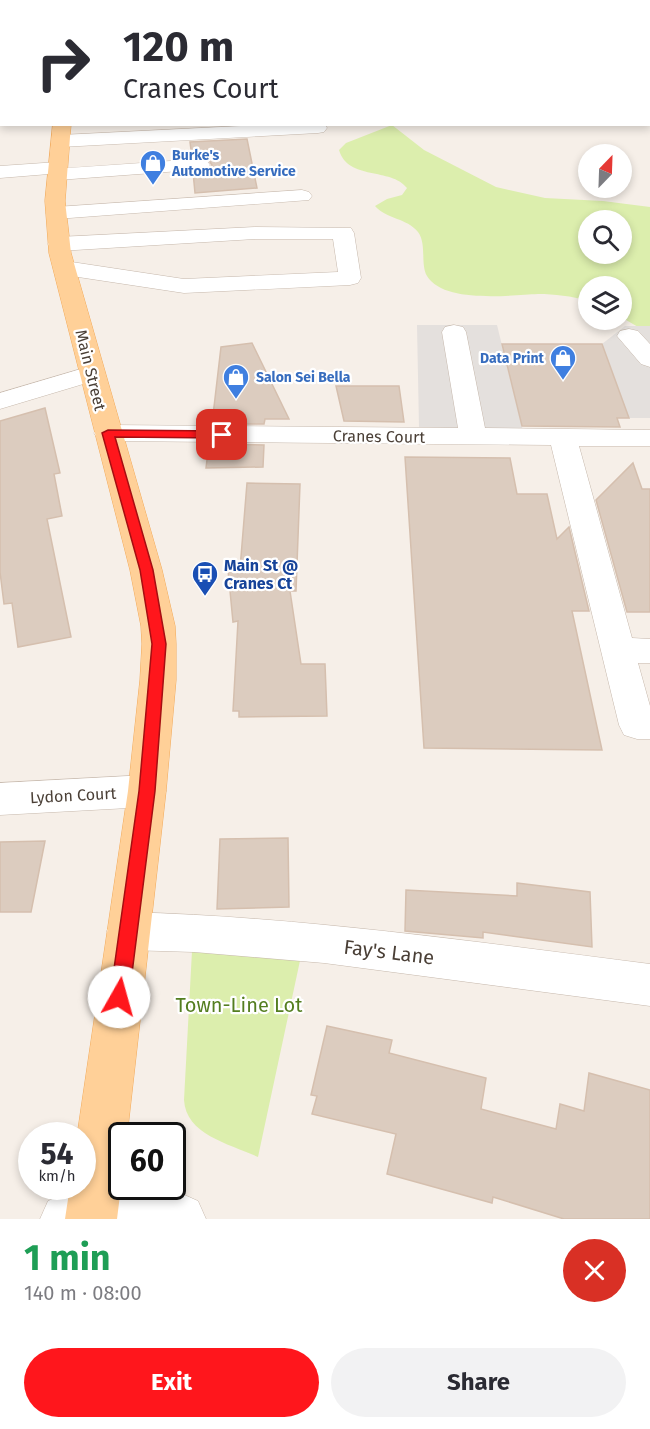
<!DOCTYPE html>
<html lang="en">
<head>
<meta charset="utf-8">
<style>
	:root { --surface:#fff; --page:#f2f2f3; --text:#2b2b33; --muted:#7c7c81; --accent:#ff161c }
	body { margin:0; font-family:"Fira Sans",sans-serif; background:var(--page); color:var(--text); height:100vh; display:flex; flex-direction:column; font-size:22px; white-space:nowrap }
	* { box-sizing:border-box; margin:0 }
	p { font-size:20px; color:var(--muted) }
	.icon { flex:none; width:33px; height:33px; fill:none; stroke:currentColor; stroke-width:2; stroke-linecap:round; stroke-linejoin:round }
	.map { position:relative; height:1219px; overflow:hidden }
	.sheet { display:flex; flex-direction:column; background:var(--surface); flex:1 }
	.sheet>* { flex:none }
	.top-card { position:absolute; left:0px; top:0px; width:651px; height:126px; box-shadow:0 3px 9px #0003; background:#fff; color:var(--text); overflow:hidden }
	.needle { width:39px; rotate:23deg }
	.buttons { position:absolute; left:578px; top:144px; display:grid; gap:12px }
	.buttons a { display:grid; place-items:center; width:54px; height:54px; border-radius:50%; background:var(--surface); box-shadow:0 3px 9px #0003; font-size:30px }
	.speed { position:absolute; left:18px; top:1122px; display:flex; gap:12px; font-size:30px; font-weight:700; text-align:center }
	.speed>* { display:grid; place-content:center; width:78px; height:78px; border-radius:50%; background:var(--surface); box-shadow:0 3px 9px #0003; line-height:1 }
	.speed small { font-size:15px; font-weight:400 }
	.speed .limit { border:3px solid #111; border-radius:9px; background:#fff; color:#111 }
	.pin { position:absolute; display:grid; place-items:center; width:51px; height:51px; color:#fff; margin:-26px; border-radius:12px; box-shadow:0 3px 9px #0006 }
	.me { position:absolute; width:66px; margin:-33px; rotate:7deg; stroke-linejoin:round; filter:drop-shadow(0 0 4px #0008) }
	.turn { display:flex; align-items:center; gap:21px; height:126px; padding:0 24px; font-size:27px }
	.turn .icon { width:78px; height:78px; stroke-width:2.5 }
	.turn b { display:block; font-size:42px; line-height:51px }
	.round { display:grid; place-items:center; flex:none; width:63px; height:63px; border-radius:32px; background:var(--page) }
	.summary { display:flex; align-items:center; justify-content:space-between; height:102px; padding:0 24px }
	h1 { font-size:36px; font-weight:700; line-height:45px; color:#1e9e55 }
	.action { display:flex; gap:12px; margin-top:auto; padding:12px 24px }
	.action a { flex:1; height:69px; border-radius:36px; background:var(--accent); color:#fff; font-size:24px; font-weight:700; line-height:69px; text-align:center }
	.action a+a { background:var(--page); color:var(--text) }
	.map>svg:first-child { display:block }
</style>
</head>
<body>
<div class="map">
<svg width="650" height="1219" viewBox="0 0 650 1219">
	<rect width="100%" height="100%" fill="#f6efe8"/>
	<!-- green -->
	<g fill="#dceead" fill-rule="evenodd">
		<path d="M392,125L424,150L496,187L545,198L603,201L650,207V334L621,317V286H588V301C571,296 555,294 538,294C511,295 444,304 427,276C420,264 427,244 418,232C407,218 386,219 375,206L387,199L402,195L407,188C391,167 348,181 339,150L346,143ZM588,220H621V254H588Z"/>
		<path d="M192,951L301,956L258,1157C230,1144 186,1135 184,1100Z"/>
	</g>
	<!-- parking -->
	<g fill="#e4e0dd">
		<polygon points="417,325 497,325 523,431 419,427"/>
		<polygon points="625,326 650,326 650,418 629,418 602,344"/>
	</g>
	<!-- building -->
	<g fill="#dcccbf" stroke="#d5bfae" stroke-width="1.5">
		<polygon points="247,139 257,188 195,193 193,172 207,171 212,165 208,159 192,157 190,142"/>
		<polygon points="252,343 289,419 265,419 264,424 212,424 221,347"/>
		<polygon points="502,344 602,344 629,418 617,418 620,427 522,426"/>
		<polygon points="336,386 399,386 404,422 344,421"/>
		<polygon points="45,408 60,473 54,474 62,516 47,519 71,637 18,647 12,603 4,604 0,572 0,421"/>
		<polygon points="209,444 264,445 263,467 206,468"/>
		<polygon points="405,457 510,458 517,494 547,494 557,539 569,527 589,611 572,611 602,750 424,748"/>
		<polygon points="633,463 642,489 650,489 650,612 627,612 596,500"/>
		<polygon points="247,483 300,484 296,591 290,591 301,664 325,664 327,716 239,717 239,711 233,711 238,621 233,622 228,570 240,569"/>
		<polygon points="288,838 289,907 217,909 220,839"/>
		<polygon points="45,841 31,912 0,912 0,842"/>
		<polygon points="517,883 590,892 592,947 483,932 483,938 405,931 406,890 517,896"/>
		<polygon points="327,1026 392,1040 389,1053 486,1078 481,1109 556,1129 560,1104 584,1111 589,1073 650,1090 650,1219 564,1219 493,1197 492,1203 387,1174 396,1134 312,1114 317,1096 311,1095"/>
	</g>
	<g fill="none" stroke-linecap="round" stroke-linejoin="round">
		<!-- minor casing -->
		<g stroke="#c6b8ac" stroke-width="1">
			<g id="minor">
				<polygon points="96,0 139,0 95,2"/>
				<rect x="343" y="0" width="14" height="2"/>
				<rect x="0" y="7" width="2" height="8"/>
				<rect x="0" y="87" width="2" height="10"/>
				<polygon points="279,124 325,124 327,128 324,132 318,133 61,147 54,145 52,141 54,137 61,135"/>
				<polygon points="200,159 207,161 210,165 207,169 58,180 51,178 49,174 0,178 0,166 58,162 65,164 67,168"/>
				<polygon points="302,190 309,192 312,196 309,200 56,219 49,217 46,213 49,209 56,207"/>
				<polygon points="255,227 351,228 354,233 361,278 358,283 350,285 184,293 65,275 57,273 54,268 57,263 65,261 184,279 338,272 333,239 255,239 59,251 51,249 48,244 51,239 59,237"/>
				<polygon points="454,325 463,327 466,332 485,428 650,430 650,446 579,446 632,638 650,639 650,663 638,663 650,706 650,739 637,739 624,735 619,725 551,445 108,441 98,439 94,433 98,427 108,425 458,428 442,332 445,327"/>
				<polygon points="629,329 638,331 650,344 650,367 641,364 617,336 620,331"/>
				<polygon points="91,366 100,369 104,374 100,379 0,409 0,393"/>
				<polygon points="147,775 161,780 166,791 161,802 147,807 0,815 0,783"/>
				<path d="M128,912C303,917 476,942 650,964V1006L324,963L194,952L128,950L113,945L107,931L113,917Z"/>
				<polygon points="138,1189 180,1193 198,1201 206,1219 40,1219 48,1201 66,1193"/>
			</g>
		</g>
		<!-- major casing -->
		<g stroke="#f2aa5a" stroke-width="1">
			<g id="major">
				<polygon points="95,0 109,0 94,2"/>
				<polygon points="53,124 71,124 65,201 71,253 162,570 175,626 176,644 176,680 166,791 127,1136 122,1136 122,1179 117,1219 65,1219 70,1186 82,1186 82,1136 77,1136 128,791 140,680 142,644 141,626 130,570 49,253 45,201"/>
			</g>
		</g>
		<!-- minor -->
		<use href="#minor" fill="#fff" fill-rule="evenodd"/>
		<!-- major -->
		<use href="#major" fill="#ffd098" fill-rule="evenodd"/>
	</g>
	<!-- route -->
	<polygon fill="#ff161c" stroke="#a60e12" stroke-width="1.5" points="108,430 222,431 228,435 222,438 115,437 153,570 166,644 155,791 129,997 126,1003 119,1006 113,1003 110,997 139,791 152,644 140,570 102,433"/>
	<!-- icons -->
	<defs>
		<g id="shop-pin" transform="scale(1.35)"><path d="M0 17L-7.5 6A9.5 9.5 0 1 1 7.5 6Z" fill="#3f7fe0" stroke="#fff"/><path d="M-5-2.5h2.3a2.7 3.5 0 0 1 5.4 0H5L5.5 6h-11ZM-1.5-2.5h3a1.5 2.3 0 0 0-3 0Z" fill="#fff"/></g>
		<g id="bus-pin" transform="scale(1.35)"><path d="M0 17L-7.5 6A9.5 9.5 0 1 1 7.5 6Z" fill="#1a4fb4" stroke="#fff"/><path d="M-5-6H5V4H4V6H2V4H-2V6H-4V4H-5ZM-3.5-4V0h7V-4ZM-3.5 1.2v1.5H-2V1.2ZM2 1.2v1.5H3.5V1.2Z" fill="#fff"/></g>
	</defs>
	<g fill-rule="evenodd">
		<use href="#shop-pin" x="153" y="163"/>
		<use href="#shop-pin" x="563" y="358"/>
		<use href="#shop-pin" x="236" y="377"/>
		<use href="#bus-pin" x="205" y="574"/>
	</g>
	<g text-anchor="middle" stroke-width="4.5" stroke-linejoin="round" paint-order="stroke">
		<!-- far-shop labels -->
		<g font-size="14" font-weight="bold" fill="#366cbe" stroke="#fff" text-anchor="start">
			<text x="172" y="160">Burke's<tspan x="172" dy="16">Automotive Service</tspan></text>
			<text x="544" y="363" text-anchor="end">Data Print</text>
			<text x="256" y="382">Salon Sei Bella</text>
		</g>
		<!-- street labels -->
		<g font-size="16" fill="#4a3f36" stroke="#fff">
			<text transform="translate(91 370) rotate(76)" y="6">Main Street</text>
			<text transform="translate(379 436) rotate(1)" y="6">Cranes Court</text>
			<text transform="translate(73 795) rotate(-3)" y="6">Lydon Court</text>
		</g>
		<!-- transit labels -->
		<g font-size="16" font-weight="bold" fill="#164399" stroke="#fff" text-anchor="start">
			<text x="224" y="571">Main St @<tspan x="224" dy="18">Cranes Ct</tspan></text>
		</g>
		<!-- near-street labels -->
		<g font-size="20" fill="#4a3f36" stroke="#fff">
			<text transform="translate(389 952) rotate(7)" y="7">Fay's Lane</text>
		</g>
		<!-- near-park labels -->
		<g font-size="20" fill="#547e20" stroke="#fff">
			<text x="239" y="1012">Town-Line Lot</text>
		</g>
	</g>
</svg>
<div class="buttons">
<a><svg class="needle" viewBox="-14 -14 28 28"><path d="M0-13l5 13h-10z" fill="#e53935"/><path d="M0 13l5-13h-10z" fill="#7c7c81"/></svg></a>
<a><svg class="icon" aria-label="search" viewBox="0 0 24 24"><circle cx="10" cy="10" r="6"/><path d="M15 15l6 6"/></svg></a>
<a><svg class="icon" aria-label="layers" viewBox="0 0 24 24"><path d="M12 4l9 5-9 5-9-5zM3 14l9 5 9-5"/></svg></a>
</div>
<div class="speed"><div>54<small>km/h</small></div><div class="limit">60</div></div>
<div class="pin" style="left:222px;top:435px;background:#d93025"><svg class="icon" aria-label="arrive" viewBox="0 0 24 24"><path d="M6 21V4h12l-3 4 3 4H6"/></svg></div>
<svg class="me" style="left:119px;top:997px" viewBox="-20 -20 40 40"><circle r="19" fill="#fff"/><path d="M0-13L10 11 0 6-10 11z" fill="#ff161c"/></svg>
<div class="top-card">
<div class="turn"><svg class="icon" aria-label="right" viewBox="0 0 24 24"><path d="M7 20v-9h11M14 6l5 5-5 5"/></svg><div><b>120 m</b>Cranes Court</div></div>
</div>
</div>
<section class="sheet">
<div class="summary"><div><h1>1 min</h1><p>140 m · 08:00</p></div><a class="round" style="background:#d93025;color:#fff"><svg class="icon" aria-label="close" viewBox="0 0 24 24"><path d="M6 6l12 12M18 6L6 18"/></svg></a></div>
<div class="action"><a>Exit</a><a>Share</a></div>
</section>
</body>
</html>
